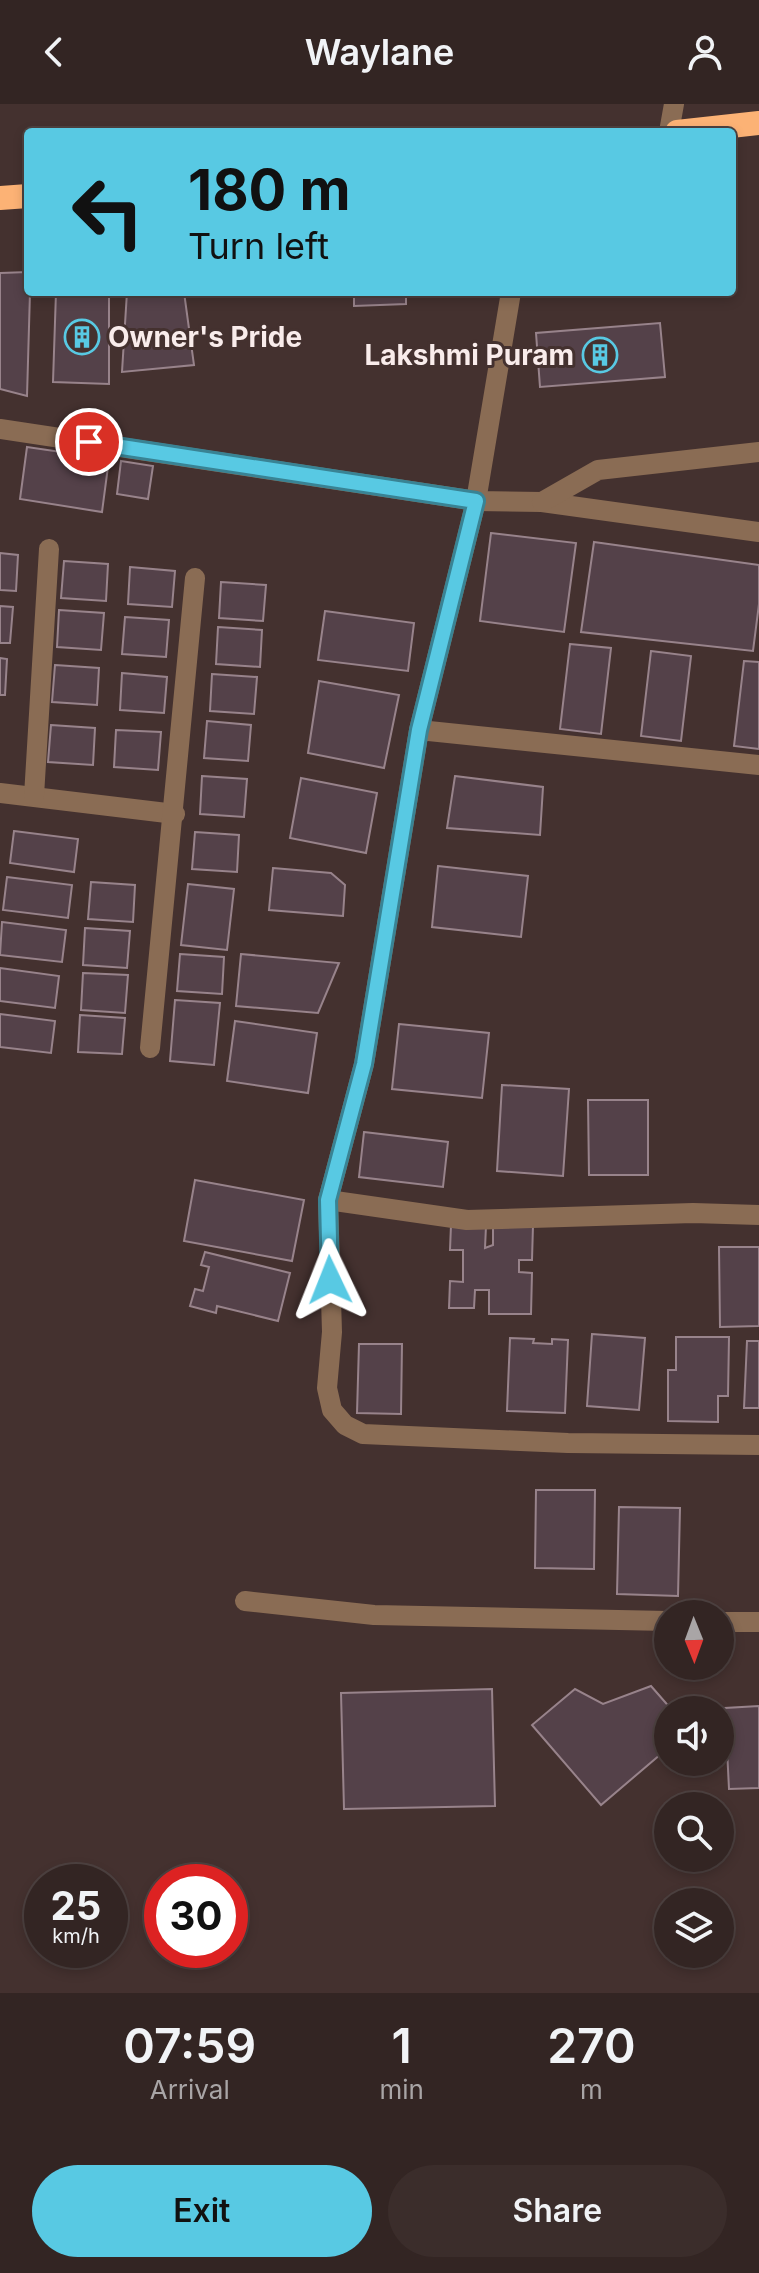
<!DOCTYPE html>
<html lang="en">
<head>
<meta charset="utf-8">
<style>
	:root { --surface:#332523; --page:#3b2d2b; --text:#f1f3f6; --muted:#a9a5a6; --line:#4e4241; --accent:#58c9e3 }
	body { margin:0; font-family:Inter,sans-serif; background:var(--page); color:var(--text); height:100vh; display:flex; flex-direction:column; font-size:30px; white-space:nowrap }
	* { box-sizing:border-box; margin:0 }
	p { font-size:26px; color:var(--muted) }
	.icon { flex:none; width:44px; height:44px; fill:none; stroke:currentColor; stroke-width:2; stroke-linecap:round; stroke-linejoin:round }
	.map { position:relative; height:1889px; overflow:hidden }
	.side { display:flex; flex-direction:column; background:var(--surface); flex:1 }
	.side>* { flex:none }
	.guide { position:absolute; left:24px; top:24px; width:712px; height:168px; border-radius:8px; box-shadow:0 4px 12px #0003,0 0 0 2px var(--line); background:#58c9e3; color:#111; overflow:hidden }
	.needle { width:52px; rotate:179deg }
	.tools { position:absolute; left:654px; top:1496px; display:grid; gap:16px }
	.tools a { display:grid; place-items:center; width:80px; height:80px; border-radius:50%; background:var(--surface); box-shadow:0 4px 12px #0003,0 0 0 2px var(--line); font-size:40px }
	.speed { position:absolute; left:24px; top:1760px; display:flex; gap:16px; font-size:40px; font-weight:700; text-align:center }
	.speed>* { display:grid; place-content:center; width:104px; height:104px; border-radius:50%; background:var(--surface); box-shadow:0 4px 12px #0003,0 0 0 2px var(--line); line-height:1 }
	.speed small { font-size:20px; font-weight:400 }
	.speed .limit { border:12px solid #d22; background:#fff; color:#111 }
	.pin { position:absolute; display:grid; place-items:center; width:68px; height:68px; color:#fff; margin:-34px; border:4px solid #fff; border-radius:50%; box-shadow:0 2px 8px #0007 }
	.me { position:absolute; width:88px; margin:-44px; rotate:358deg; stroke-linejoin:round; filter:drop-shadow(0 0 6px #0008) }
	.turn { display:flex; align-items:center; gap:28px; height:168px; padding:0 32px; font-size:36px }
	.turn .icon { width:104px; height:104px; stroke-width:2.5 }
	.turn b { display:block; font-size:56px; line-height:68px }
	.eta { display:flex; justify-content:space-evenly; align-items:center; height:136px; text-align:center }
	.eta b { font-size:48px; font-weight:600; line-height:56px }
	.button { display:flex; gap:16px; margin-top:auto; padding:16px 32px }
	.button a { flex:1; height:92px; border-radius:48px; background:var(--accent); color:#111; font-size:32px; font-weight:600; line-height:92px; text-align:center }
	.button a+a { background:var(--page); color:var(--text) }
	header { display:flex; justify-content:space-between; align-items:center; height:104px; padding:0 32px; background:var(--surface); font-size:36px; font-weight:600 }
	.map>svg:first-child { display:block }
</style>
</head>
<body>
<header><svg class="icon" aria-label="back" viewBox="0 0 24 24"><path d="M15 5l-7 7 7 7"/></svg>Waylane<svg class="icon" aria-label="person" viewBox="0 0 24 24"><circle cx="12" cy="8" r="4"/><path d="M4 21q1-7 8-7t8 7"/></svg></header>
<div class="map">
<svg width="759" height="1889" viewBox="0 0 759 1889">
	<rect width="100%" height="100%" fill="#44312f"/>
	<!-- building -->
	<g fill="#544149" stroke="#98838b" stroke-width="2">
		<polygon points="28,168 30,188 27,292 0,285 0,169"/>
		<polygon points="56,188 109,188 109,280 53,278"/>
		<polygon points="127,188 184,188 194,261 122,268"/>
		<polygon points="354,188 406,188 406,200 354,202"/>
		<polygon points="660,219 665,273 540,283 536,229"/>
		<polygon points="27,343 109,355 102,408 20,395"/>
		<polygon points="121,357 153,362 148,395 117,390"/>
		<polygon points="491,429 576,439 564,528 480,517"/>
		<polygon points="594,438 759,461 759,500 753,547 581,528"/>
		<polygon points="0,449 18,451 16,487 0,486"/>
		<polygon points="64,457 108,460 106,497 61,494"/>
		<polygon points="130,463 175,467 172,503 128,500"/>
		<polygon points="221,478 266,481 263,517 219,514"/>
		<polygon points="0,502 13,503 10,539 0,539"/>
		<polygon points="59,506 104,509 101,546 57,543"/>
		<polygon points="325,507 414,519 408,567 318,556"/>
		<polygon points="125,513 169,516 166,553 122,550"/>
		<polygon points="218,523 262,526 260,563 216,560"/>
		<polygon points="570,540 611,544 601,630 560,625"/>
		<polygon points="651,547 691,552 681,637 641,632"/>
		<polygon points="0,554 7,555 5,591 0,591"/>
		<polygon points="744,557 759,558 759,645 734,642"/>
		<polygon points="55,561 99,564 97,601 52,598"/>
		<polygon points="122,569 167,573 164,609 120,606"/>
		<polygon points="212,570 257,573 254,610 210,607"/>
		<polygon points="319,577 399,591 384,664 308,649"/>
		<polygon points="207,617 251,621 248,657 204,654"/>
		<polygon points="51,621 95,624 93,661 48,658"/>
		<polygon points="116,626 161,628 158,666 114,663"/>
		<polygon points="202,672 247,675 244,713 200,710"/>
		<polygon points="455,672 543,683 540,731 447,724"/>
		<polygon points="301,674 377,689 366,749 290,734"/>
		<polygon points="14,727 78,735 74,768 10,759"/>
		<polygon points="195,728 239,731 237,768 192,765"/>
		<polygon points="438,762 528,772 521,833 432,823"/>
		<polygon points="273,764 331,769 345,781 343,812 269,806"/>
		<polygon points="7,773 72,781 68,814 3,806"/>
		<polygon points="91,778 135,781 133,818 88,815"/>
		<polygon points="188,780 234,785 227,846 181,841"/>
		<polygon points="2,818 66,826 62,858 0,851"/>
		<polygon points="85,824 130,827 127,864 83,861"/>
		<polygon points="180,850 224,853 222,890 177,887"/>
		<polygon points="241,850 339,859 318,909 236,902"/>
		<polygon points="0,864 59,872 55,904 0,897"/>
		<polygon points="83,869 128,871 125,909 81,906"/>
		<polygon points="175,896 220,899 214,961 170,957"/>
		<polygon points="0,910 55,917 51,949 0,943"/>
		<polygon points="80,911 125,914 122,950 78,948"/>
		<polygon points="235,917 317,929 308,989 227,977"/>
		<polygon points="399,920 489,929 482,994 392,985"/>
		<polygon points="502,981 569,985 563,1072 497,1067"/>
		<polygon points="588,996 648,996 648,1071 589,1071"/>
		<polygon points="364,1028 448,1038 443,1083 359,1073"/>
		<polygon points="195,1076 304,1096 292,1157 184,1137"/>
		<polygon points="493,1120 533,1121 532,1156 519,1156 519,1168 532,1169 531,1210 489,1210 489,1186 475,1186 474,1204 449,1204 450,1177 463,1178 463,1146 450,1146 451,1121 486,1122 485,1144 493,1141"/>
		<polygon points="719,1143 759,1143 759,1222 720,1223"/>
		<polygon points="205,1148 290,1169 278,1217 217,1202 216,1209 190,1202 195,1185 203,1187 209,1163 201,1161"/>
		<polygon points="592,1230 645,1234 639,1306 587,1302"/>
		<polygon points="676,1233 729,1233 728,1292 718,1292 718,1318 668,1317 668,1266 676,1266"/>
		<polygon points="510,1234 534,1235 533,1239 552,1240 552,1235 568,1236 565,1309 507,1307"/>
		<polygon points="747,1237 759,1237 759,1304 744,1304"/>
		<polygon points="359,1240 402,1240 401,1310 357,1309"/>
		<polygon points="536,1386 595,1386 594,1465 535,1464"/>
		<polygon points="619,1403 680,1404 678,1492 617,1490"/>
		<polygon points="651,1582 672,1606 668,1606 668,1644 601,1701 532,1621 575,1585 603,1600"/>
		<polygon points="492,1585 495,1702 344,1705 341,1589"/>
		<polygon points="759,1602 759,1684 729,1685 725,1604"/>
	</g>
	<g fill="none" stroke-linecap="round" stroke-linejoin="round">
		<!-- minor -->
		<g stroke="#8a6c54" stroke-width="20">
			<polyline points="669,28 674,0"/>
			<polyline points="511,188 476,397 419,626 364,960 328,1096 332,1228 327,1284 332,1306 345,1321 363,1330 568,1339 759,1341"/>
			<polyline points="0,325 476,397 542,398 759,428"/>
			<polyline points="542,398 598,366 759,348"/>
			<polyline points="419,626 759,661"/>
			<polyline points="0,689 175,710"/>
			<polyline points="34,692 49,445"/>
			<polyline points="150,944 195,474"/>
			<polyline points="328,1096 467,1116 693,1109 759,1111"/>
			<polyline points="245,1497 374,1511 668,1517"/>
			<polyline points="720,1518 759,1518"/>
		</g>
		<!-- highway -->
		<g stroke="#fcb275" stroke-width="24">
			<polyline points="677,28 759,19"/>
			<polyline points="0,94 28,92"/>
		</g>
	</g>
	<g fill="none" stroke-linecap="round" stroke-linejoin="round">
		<!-- route casing -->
		<g stroke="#398394" stroke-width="20">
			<polyline id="route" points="89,338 476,397 419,626 364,960 328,1096 330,1176"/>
		</g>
		<!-- route -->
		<use href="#route" stroke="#58c9e3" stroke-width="14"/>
	</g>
	<!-- icons -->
	<defs>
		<g id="building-ring" transform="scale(1.8)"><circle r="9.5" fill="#44312f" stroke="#58c9e3" stroke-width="1.5"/><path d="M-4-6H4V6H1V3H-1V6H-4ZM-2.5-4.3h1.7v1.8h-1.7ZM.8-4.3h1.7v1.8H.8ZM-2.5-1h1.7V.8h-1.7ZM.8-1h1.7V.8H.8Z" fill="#58c9e3"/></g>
	</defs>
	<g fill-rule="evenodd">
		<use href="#building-ring" x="82" y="233"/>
		<use href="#building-ring" x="600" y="251"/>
	</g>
	<g text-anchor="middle" stroke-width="6" stroke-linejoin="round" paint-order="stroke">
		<!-- poi labels -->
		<g font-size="28" font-weight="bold" fill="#f9eceb" stroke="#44312f" text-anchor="start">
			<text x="108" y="243">Owner's Pride</text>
			<text x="574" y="261" text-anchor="end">Lakshmi Puram</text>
		</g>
	</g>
</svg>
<div class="tools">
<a><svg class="needle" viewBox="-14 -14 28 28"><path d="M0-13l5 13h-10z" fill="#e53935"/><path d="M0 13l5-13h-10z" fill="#a9a5a6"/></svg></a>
<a><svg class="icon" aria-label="sound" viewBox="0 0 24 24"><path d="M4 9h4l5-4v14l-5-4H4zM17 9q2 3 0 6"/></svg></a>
<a><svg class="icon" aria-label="search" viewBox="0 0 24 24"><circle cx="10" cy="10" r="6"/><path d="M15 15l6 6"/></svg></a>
<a><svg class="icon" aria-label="layers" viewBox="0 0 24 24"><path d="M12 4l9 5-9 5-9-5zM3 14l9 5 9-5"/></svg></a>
</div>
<div class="speed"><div>25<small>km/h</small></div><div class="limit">30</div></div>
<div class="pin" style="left:89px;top:338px;background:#d93025"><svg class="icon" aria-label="arrive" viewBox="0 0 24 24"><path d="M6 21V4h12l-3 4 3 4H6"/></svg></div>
<svg class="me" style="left:330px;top:1176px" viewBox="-20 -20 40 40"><path d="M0-17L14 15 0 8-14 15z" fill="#58c9e3" stroke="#fff" stroke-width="4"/></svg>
<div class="guide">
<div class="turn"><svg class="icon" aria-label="left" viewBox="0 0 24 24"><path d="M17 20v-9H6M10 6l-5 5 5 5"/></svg><div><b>180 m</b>Turn left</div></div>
</div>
</div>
<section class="side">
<div class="eta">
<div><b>07:59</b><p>Arrival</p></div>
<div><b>1</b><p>min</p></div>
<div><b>270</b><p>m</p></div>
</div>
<div class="button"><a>Exit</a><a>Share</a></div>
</section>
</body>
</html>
